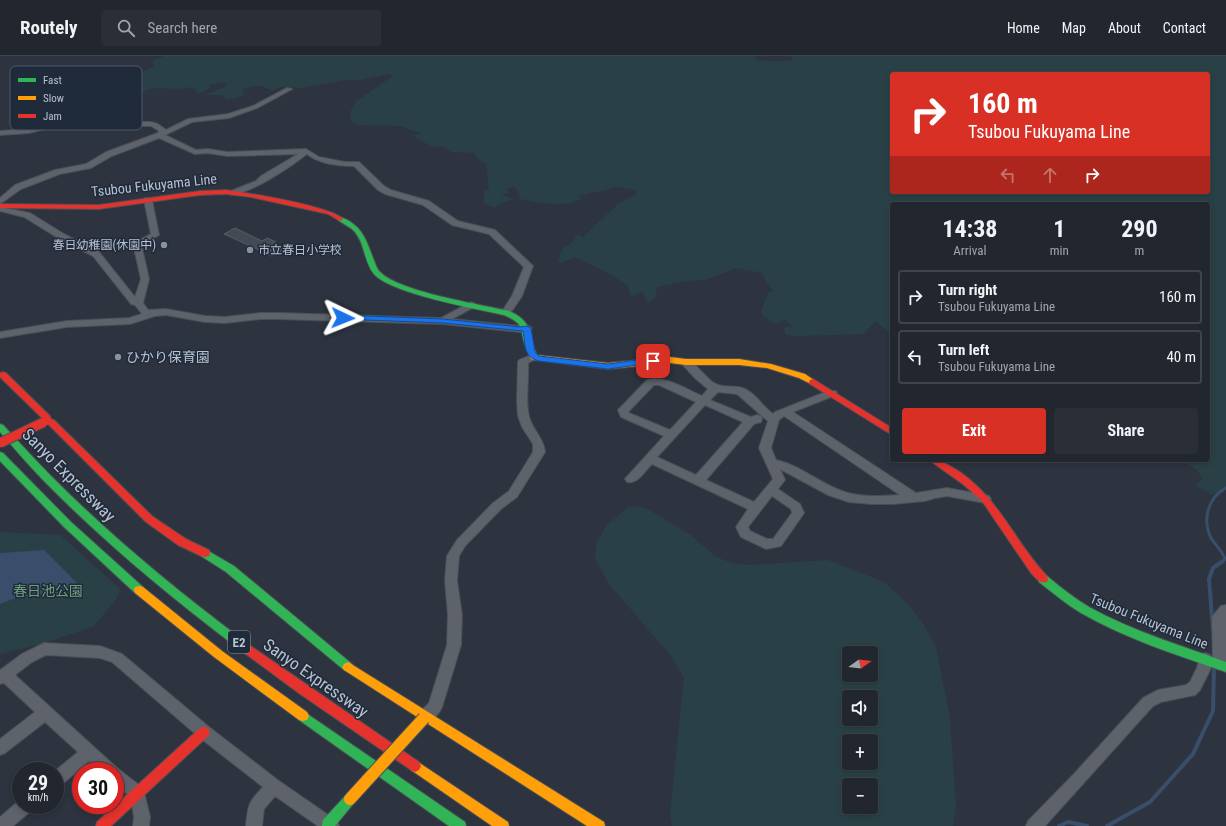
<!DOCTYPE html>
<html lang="en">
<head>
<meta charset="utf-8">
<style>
	:root { --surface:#22272f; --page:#2a2f37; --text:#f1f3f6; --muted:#a2a5aa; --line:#3f444b; --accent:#d93025 }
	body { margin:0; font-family:"Roboto Condensed","Noto Sans JP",sans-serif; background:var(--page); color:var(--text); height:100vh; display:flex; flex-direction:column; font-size:15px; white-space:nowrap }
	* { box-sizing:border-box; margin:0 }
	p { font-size:13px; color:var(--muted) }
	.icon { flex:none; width:22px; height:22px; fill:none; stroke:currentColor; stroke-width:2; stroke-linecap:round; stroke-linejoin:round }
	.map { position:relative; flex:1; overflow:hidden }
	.panel { position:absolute; left:890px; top:146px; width:320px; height:260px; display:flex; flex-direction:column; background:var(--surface); border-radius:4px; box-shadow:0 2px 6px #0003,0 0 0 1px var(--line) }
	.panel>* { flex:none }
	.hud { position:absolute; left:890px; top:16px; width:320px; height:122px; border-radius:4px; box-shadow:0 2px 6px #0003,0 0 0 1px var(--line); background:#d93025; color:#fff; overflow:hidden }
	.needle { width:26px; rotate:76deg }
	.fabs { position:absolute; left:842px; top:590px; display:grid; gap:8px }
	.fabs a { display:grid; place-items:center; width:36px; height:36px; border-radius:4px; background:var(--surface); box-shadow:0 2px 6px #0003,0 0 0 1px var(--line); font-size:20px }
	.speed { position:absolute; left:12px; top:706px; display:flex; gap:8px; font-size:20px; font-weight:700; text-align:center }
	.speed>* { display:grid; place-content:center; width:52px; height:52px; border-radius:50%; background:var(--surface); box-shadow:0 2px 6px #0003,0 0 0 1px var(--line); line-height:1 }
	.speed small { font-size:10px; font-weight:400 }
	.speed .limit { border:6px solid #d22; background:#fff; color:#111 }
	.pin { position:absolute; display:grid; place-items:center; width:34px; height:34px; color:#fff; margin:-17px; border-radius:8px; box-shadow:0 2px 6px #0006 }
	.me { position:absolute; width:44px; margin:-22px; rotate:92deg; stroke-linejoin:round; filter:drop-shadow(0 0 3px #0008) }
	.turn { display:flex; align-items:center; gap:14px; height:84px; padding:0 12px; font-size:18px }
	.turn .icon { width:52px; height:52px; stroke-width:2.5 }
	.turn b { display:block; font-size:28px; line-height:34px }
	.lanes { display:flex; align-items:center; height:38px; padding:0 12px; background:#0003; justify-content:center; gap:20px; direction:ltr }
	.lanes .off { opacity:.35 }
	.eta { display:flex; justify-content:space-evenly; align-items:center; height:68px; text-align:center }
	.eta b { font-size:24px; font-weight:700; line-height:28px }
	.primary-button { display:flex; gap:8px; margin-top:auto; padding:8px 12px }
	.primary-button a { flex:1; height:46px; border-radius:4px; background:var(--accent); color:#fff; font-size:16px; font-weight:700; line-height:46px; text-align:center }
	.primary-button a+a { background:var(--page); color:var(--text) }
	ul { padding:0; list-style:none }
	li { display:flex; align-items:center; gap:12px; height:54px; margin:0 8px 6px; padding:0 4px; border:2px solid var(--line); border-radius:4px }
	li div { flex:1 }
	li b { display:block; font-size:15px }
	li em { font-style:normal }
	header { display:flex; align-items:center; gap:24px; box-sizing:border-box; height:56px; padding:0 20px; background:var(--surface); border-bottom:1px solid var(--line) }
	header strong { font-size:19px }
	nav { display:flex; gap:22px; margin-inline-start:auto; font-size:14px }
	.search { width:280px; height:36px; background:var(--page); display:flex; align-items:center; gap:10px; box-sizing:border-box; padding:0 14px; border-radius:4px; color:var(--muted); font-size:15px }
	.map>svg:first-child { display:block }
</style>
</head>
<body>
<header>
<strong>Routely</strong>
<div class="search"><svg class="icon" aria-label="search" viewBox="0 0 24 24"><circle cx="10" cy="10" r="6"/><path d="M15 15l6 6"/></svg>Search here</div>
<nav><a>Home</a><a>Map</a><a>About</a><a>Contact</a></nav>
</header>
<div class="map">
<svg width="1226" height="770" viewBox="0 0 1226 770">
	<rect width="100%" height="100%" fill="#2d343f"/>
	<!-- green -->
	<g fill="#294146" fill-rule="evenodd">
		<path d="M164,0H755V3L767,5H790L793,1L792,0H1226V433L1212,439L1195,429L1203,423L1197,414L1181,404H1208V148H892V265L889,266L892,280L876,265L863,278L798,280L786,279L784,272L792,270L786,264L775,268L763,260L761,255L768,237L773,235L767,227L762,217L737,212L705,224L686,225L657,231L655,243L648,247L642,236L631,241L628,230L612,219L575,201L561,207L558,204L563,191L571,188L578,178L583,181L618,148L636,138L635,134L618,131L578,140L582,143C561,152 541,147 520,143L519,137L514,130L507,133L509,137L501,139L513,143L505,146L495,151L484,148V135L489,133L486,107C480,105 476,103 474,97L451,96L445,91L432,90L419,84L413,79L423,78L400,70L359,69L351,65L350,56L357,45L394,19L388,18L361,24H345L300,32L280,31L272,35C263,28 253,29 243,33V40L227,44L222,39H206C213,34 220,35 227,29L223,26L210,29L209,33L198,38L194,31L178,33L157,32L134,37L129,31L113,30L114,27L128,26L135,19L155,10L152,5ZM892,18H1208V136H892Z"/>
		<path d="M637,450L646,452L692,480L716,501L732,507L750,509L828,504L884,526L909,549L924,569L936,591L950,662L956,751L953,770H672L670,759L684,621L670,599L609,528L595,503L596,488L606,470L628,451ZM849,597H871V619H849ZM849,641H871V663H849ZM849,685H871V707H849ZM849,729H871V751H849Z"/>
		<polygon points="0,476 60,479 120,533 117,542 93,571 40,588 0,598"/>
	</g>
	<!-- water -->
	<path fill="#394e6b" d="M44,494L78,528V533C67,540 47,537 34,539C22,540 11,543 0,548V497Z"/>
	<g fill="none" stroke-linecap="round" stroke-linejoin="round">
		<!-- stream-far1 -->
		<path stroke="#394e6b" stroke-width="3" d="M1222,506L1225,503C1222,494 1215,489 1211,482C1202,464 1208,441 1226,432"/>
		<!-- stream -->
		<g stroke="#394e6b" stroke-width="4">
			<polyline points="1213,574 1209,523 1213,512 1223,505"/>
			<polyline points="1059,770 1068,766 1087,770"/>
			<polyline points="1107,770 1150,746 1193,698 1213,655 1214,612"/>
		</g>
	</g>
	<!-- building -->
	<polygon fill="#444a53" stroke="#555c65" points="235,172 262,185 267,182 276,186 270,189 283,194 272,200 224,178"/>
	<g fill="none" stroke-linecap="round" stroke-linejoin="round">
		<!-- street casing -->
		<g stroke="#4a4f57" stroke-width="2">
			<g id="street">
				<path d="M287,32L292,33L257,52L229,62L192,66L165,79L196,94L208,93L227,96L306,93L319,101L345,106H359L384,130L391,134L429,145L458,165L495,174L533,210L522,240L509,259H503L501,257L512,240L524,211L489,178L452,169L423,149L385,138L378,134L354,110C338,110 319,108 307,98C288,113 257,133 234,139H231V135L256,125L261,120L298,98L227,100L208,97L195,98L159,82L112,100L91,112L60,118L21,133L0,148V142L15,129L55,114L86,108L106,96L158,77L159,75L151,70H116L84,65L68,67L29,77L0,79V75L29,73L68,63L84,61L116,66H151L158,68L166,74L188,63L228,58L253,50Z"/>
				<polygon points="145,142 148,142 152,144 159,179 143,189 142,192 149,223 143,247 148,254 166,253 205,260 225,261 260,257 278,257 441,262 471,246 474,247 476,249 474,251 452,263 520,270 527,269 532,272 530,274 520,276 443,268 278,263 260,263 225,267 205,266 166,259 155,260 130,268 67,271 0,282 0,276 67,265 129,262 142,258 135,249 131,248 93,200 58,182 24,161 0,155 0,151 30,157 64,178 99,196 135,241 141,223 134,192 136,186 151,178 144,144"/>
				<path d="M534,298L539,301L528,307C529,325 525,343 529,360C532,374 544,382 545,396L517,441L501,453L465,490L459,500L457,525L462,559L461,589L442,651C439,658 432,666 424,669L419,667L417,662L419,657L429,647L447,589L448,559L445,525L447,500L457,484L493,447L509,435L533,396V388L522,371L518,360L517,345L518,306L519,304Z"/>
				<path d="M686,303C694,305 706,322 714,327C723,333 735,328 745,333C756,338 763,351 773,358L775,356L828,335H836L837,337L836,339L793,356L916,437L947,432L985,439L989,440L991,443L989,446L985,447L947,440L935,442L925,445L893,448H871L849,446L828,439L780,413L785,424L778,433L800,448L804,457L781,490L766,493L762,491L741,481L736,471L748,453L652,408C645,415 637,429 627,426L625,423L664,380L621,361L618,354L647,324C665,319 686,333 702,340L708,333L696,323L682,308L681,306L682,304ZM654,329H659L696,346L670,374L629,357V355ZM718,336L737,338L762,360L768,365L759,392L773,423L754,446L706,424L754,368L761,366L762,363L761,360L757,359L751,361L710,344ZM705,349L743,366L696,419L657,401ZM784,360L900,439C882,440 860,442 842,435C819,427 800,409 776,404L771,392L779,364ZM772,440L791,453L792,457L773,483H767L750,475L748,471Z"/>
				<polygon points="1226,549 1226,610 1225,612 1220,614 1215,612 1213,608 1212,561 1221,550"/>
				<path d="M44,587L100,590L122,598L209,671L279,725L337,765L339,770H318L275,740L264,753L262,770H246C248,749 248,747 263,731L199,681L112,606L100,602L46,599L32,606L15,619L117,712L143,732L150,761L149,770H133L134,761L131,741L115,728V715H100L89,705L60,730L55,732V715L78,696L45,666L5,697L0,699V683L35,656L4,627L0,628V614L22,598Z"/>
				<polygon points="1205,597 1210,599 1212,603 1211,612 1200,634 1195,639 1161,646 1153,650 1045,770 1026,770 1028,765 1073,719 1143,642 1158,634 1186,629 1190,626 1197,612 1200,599"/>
				<polygon points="20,744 21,749 34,749 32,754 13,770 0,770 0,761"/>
			</g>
		</g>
		<!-- fast casing -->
		<g stroke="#4a4f57" stroke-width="2">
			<g id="fast">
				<path d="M340,161C361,168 366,183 373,202C375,206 376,212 380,216C400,236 479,248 509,255C529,264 529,272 534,292L533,294H527C518,275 528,269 504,259C476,253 390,237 374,218C364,206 365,188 355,176C351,171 343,168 338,164L337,163Z"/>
				<path d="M0,368L3,369C20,387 36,405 53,422C112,481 176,534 243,584L245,587L243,590L239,592L235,590C168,539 104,486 45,426C29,410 15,393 0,376Z"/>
				<polygon points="0,396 3,397 71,466 143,531 144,534 143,537 139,538 135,537 64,471 0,405"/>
				<polygon points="205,493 234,510 352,608 354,611 352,614 348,616 344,614 226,516 201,500 200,497 201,494"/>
				<path d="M1043,519L1047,520C1060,531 1074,542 1089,551C1132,575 1180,589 1226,606V616C1177,599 1126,583 1081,557C1066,548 1053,537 1039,526L1038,523L1039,520Z"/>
				<polygon points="303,655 465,766 466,770 449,770 299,664 297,660 299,656"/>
				<polygon points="350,737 354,739 356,743 354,747 335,770 322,770 322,768 323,764 346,739"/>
			</g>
		</g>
		<!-- slow casing -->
		<g stroke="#4a4f57" stroke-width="2">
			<g id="slow">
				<polygon points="527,290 533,290 537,299 608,307 670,301 686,303 739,303 771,308 805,318 817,326 813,329 799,322 767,312 739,309 686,309 670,307 608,313 534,304 531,303 526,292"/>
				<polygon points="139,530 143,531 222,595 307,656 309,660 307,664 303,665 299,664 214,601 135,537 134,534 135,531"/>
				<polygon points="348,606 604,766 605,770 587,770 344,614 342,611 344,608"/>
				<polygon points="415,704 508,766 509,770 492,770 411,714 409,710 411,706"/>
			</g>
		</g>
		<!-- jam casing -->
		<g stroke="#4a4f57" stroke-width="2">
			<g id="jam">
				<path d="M226,134C248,137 330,150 343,163L340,165L328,158L251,141L226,138L200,139L99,153L0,152V148L99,149L200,135Z"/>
				<polygon points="3,316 6,317 50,360 51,363 54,364 152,460 186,483 209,494 210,497 209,500 205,501 201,500 178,489 146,466 48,368 44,367 43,363 0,321 0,317"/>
				<polygon points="813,323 892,372 892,379 810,328 809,326 810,324"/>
				<path d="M929,404C943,404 948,409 960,416C1001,445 1014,485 1047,520L1048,523L1047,526C1039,528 1036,522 1031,517L982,445L964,429Z"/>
				<polygon points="239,582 419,706 421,710 419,714 415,716 411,714 300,638 235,590 233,587 235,584"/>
				<polygon points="204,671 208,672 210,676 208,680 111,770 96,770 97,766 200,672"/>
			</g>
		</g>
		<!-- street -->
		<use href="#street" fill="#5e636b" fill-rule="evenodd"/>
		<!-- fast -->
		<use href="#fast" fill="#30b455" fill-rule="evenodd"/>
		<!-- slow -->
		<use href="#slow" fill="#ff9f0a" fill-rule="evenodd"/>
		<!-- jam -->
		<use href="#jam" fill="#e5322d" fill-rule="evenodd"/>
		<!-- slow-bridge casing -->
		<g stroke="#4a4f57" stroke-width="14" stroke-linecap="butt">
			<polyline id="slow-bridge" points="350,743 424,662"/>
		</g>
		<!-- jam-bridge casing -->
		<g stroke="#4a4f57" stroke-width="11" stroke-linecap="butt">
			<polyline id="jam-bridge" points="0,387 44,366"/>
		</g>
		<!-- slow-bridge -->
		<use href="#slow-bridge" stroke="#ff9f0a" stroke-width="12"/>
		<!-- jam-bridge -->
		<use href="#jam-bridge" stroke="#e5322d" stroke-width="9"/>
	</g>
	<!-- route -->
	<path fill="#1a73e8" stroke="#114b97" d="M343,259L443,263L520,271L527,270L531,272L535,296L539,300L608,308L653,302L658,305L653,307L608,313L539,305C523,301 526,289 523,275L443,267L340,263L339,262Z"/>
	<!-- markers -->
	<g fill="#87909c" stroke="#1f2a3b" stroke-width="1.5">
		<circle cx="164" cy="189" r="4"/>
		<circle cx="250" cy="194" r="4"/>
		<circle cx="118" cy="301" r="4"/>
	</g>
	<g text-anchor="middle" stroke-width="3" stroke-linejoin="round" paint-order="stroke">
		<!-- far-poi labels -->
		<g font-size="12" fill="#b8c1ce" stroke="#1f2a3b" text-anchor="end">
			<text x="156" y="193">春日幼稚園(休園中)</text>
			<text x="258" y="198" text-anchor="start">市立春日小学校</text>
		</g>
		<!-- shield labels -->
		<rect fill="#1f2a3b" stroke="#8a94a2" stroke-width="1" x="228" y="575" width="22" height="22" rx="3"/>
		<g font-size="13" font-weight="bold" fill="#b8c1ce">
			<text x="239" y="591">E2</text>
		</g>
		<!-- street labels -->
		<g font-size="14" fill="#b8c1ce" stroke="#1f2a3b">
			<text transform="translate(154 129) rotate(-6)" y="5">Tsubou Fukuyama Line</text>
			<text transform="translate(1149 565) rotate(22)" y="5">Tsubou Fukuyama Line</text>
		</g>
		<!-- poi labels -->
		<g font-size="14" fill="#b8c1ce" stroke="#1f2a3b" text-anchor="start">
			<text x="126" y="306">ひかり保育園</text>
		</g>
		<!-- park labels -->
		<g font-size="14" fill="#6ea179" stroke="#1f2a3b">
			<text x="48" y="540">春日池公園</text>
		</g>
		<!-- near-street labels -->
		<g font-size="17" fill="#b8c1ce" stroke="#1f2a3b">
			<text transform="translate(69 419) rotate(45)" y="6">Sanyo Expressway</text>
			<text transform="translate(316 622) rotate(35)" y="6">Sanyo Expressway</text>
		</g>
	</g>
	<!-- legend -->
	<rect x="10" y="10" width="132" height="64" rx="6" fill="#1f2a3b" stroke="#4d5767" stroke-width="1"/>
	<rect x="18" y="22" width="18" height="4" fill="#30b455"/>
	<rect x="18" y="40" width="18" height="4" fill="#ff9f0a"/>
	<rect x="18" y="58" width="18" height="4" fill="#e5322d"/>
	<g font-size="11" fill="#b8c1ce">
		<text x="43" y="28">Fast</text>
		<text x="43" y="46">Slow</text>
		<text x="43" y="64">Jam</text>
	</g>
</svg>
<div class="fabs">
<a><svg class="needle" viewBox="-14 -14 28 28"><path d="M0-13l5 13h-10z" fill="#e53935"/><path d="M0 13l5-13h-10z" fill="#a2a5aa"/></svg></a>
<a><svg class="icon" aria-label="sound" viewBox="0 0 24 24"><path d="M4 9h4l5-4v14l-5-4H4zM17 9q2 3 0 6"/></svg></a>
<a>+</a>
<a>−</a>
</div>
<div class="speed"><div>29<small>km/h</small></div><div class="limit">30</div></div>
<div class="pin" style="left:653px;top:305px;background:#d93025"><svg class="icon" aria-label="arrive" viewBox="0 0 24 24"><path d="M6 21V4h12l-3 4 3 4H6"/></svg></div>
<svg class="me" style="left:343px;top:262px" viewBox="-20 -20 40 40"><path d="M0-17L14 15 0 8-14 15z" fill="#1a73e8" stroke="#fff" stroke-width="4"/></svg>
<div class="hud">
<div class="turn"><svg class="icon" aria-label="right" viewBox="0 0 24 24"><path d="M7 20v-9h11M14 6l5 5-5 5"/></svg><div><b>160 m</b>Tsubou Fukuyama Line</div></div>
<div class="lanes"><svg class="icon off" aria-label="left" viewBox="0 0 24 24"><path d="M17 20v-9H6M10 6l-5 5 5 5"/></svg><svg class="icon off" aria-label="ahead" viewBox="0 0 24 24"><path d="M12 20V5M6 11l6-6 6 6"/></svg><svg class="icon" aria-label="right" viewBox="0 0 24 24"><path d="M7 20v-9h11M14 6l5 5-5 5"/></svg></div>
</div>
<section class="panel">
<div class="eta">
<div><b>14:38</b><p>Arrival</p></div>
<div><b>1</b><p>min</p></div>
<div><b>290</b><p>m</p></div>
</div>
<ul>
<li><svg class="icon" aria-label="right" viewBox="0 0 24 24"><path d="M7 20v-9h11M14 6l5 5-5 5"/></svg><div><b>Turn right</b><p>Tsubou Fukuyama Line</p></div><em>160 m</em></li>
<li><svg class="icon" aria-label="left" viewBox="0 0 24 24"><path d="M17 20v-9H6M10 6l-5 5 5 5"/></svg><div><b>Turn left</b><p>Tsubou Fukuyama Line</p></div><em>40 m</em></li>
</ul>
<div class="primary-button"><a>Exit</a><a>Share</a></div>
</section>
</div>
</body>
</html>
